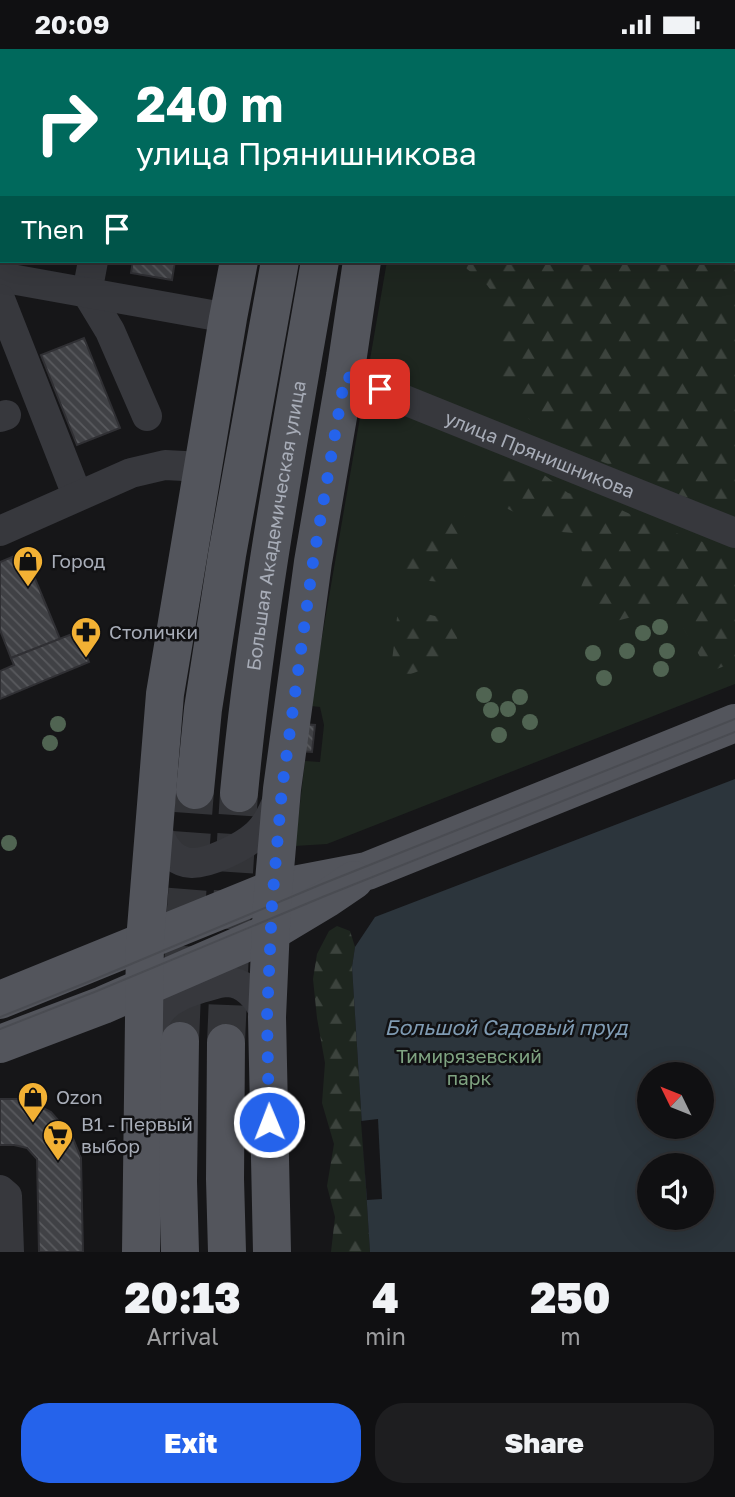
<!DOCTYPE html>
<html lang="en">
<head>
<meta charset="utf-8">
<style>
	:root { --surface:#101012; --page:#1e1e20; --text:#f1f3f6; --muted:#9c9d9f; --line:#303032; --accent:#2563eb }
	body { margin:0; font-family:"Golos Text",sans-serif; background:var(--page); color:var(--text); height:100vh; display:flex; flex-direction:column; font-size:26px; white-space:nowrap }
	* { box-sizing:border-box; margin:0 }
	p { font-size:23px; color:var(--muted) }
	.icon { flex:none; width:38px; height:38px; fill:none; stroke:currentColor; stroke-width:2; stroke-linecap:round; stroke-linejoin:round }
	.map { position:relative; height:1203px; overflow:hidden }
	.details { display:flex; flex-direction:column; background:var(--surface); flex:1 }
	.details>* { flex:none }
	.guide { position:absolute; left:0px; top:0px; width:735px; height:214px; box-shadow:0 7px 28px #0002,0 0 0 2px var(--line); background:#00695c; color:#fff; overflow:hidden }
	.needle { width:46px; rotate:313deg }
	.buttons { position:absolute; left:637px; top:1013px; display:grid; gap:14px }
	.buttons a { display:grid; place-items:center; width:77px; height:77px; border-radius:50%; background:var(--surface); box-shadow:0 7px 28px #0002,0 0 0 2px var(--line); font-size:35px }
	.pin { position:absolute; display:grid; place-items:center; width:60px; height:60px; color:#fff; margin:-30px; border-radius:14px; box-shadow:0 4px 10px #0006 }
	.me { position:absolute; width:77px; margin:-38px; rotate:359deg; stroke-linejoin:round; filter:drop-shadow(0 0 5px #0008) }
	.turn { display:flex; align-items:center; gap:24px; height:147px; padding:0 21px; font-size:32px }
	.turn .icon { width:91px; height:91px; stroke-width:2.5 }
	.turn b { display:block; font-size:49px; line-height:60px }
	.then { display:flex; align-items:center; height:66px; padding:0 21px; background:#0003; gap:14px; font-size:26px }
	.eta { display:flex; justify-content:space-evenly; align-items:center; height:119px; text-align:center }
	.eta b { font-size:42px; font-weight:800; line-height:49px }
	.cta { display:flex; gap:14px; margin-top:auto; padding:14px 21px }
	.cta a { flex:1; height:80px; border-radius:28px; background:var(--accent); color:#fff; font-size:28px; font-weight:800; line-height:80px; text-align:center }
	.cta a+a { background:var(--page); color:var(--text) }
	.status { display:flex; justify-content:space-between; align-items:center; height:49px; padding:0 35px; background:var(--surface); direction:ltr }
	.status svg { height:19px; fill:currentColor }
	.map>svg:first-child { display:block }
</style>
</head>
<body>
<div class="status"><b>20:09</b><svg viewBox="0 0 49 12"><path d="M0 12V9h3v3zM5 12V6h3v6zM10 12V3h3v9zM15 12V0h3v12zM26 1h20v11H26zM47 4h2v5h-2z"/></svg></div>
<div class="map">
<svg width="735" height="1203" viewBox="0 0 735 1203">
	<defs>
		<pattern id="forest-firs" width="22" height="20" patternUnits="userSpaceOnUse" patternTransform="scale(1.75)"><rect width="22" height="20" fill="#1e261f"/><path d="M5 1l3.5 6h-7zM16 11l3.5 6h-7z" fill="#3c433d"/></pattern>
		<pattern id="building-back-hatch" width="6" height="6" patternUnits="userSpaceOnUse" patternTransform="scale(1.75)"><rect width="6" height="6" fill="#404145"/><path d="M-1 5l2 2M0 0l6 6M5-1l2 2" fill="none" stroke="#595a5e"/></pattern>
	</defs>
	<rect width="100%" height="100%" fill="#161618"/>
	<!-- green -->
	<polygon fill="#1e261f" points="423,0 735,0 735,635 327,795 295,797 305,712 320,713 324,676 320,658 311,657 311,652 387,212 733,212 733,2 423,2"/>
	<!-- forest -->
	<g fill="url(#forest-firs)">
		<polygon points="647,0 735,0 735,461 698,450 673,446 640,428 593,409 556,390 533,374 509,350 498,317 499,288 503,258 487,236 467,220 462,212 733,212 733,2 646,2"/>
		<polygon points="517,416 539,422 568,444 608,455 663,480 722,499 735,510 735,613 709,623 672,560 658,556 636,567 612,573 581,558 579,543 589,518 574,484 550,482 508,460 494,441 495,417"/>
		<polygon points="460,463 468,471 463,506 466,517 463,528 454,534 405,530 399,522 403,512 449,465"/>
		<polygon points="406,560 439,568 456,580 459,602 452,610 397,630 391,620 396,579 397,568"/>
		<polygon points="337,877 350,882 355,898 352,918 370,1203 331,1203 335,1168 327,1137 334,1095 322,1054 325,1014 317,969 313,930 317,905 329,882"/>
	</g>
	<!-- water -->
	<path fill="#2c353c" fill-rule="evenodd" d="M735,730V1203H370L352,918L355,898L375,868ZM649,1026H702V1078H649ZM649,1116H702V1169H649Z"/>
	<!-- pier -->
	<polygon fill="#161618" points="378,1070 382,1150 367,1151 361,1072"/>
	<!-- building -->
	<g fill="url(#building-back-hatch)" stroke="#303034" stroke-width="2">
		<polygon points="2,78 2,200 0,200 0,88"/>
		<polygon points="133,212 175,212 172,231 131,224"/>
		<polygon points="84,289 120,379 77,396 41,306"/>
		<polygon points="24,503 60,590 11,609 0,581 0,513"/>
		<polygon points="77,583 89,613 0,650 0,622 14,616 11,609"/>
		<polygon points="303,675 315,676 312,703 299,702"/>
		<polygon points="0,1050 25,1050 51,1063 72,1087 81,1109 83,1203 39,1203 37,1110 27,1099 14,1096 0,1096"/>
	</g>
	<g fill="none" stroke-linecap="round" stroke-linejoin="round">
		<!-- major-tunnel -->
		<g stroke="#333438" stroke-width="38" stroke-dasharray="38 19" stroke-linecap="butt">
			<polyline points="180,992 185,873 195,741"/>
			<polyline points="226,994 232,855 239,744"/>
		</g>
		<!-- minor -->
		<g stroke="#37383d" stroke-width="30">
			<polyline points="132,2 133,0"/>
			<polyline points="93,212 87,244 110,282 147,367"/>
			<polyline points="0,228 228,269"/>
			<polyline points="0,250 77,446"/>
			<path id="s1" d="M345,327L735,484"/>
			<polyline points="0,368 6,366"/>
			<polyline points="0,482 131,424 165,416 203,418"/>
			<path d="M154,772C158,784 162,797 172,806C177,810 185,814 191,814C208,815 243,798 256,786C267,777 273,763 278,750"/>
			<path d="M145,995C150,984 153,970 162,960C172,949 186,944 201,939C209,937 219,933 228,933C248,934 260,953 267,968"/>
			<polyline points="0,1141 7,1147 9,1203"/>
		</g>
		<!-- major -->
		<g stroke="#53555c" stroke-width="38">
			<polyline points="291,2 292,0"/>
			<polyline points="362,2 362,0"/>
			<polyline points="394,2 394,0"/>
			<polyline points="195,741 203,660 227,506 280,212"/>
			<path id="s2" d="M239,744C256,565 289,389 320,212"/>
			<polyline points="0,951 273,840 367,822 735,674"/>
			<polyline points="226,994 225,1130 227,1203"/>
			<polyline points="0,995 103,956 271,883 326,850 354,831"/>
			<polyline points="141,1203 145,892 165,645 228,269 239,212"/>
			<polyline points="180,1203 178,1132 180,992"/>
			<polyline points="272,1203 267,968 272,855 282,740 313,513 345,327 362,212"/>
		</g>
		<!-- tram -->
		<g stroke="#4a4c52" stroke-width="2">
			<polyline points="0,968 93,931 322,835 735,670"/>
			<polyline points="0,980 97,942 325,847 735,683"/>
		</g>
	</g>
	<!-- trees -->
	<g fill="#506452">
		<circle cx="660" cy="578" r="8"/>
		<circle cx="643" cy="584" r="8"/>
		<circle cx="627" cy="602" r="8"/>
		<circle cx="667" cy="602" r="8"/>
		<circle cx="593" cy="604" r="8"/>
		<circle cx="661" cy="620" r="8"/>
		<circle cx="604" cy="629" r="8"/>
		<circle cx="484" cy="646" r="8"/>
		<circle cx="520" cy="648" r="8"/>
		<circle cx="508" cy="660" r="8"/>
		<circle cx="491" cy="661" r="8"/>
		<circle cx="530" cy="673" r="8"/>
		<circle cx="58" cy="675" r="8"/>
		<circle cx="499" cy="686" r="8"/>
		<circle cx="50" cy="694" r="8"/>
		<circle cx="9" cy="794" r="8"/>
	</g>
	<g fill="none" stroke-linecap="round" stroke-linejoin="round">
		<!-- route -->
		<polyline stroke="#2563eb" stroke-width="12" stroke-dasharray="0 21.6" points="269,1073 267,968 272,855 282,740 313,513 345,327 380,340"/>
	</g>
	<!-- icons -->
	<defs>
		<g id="shop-pin" transform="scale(1.575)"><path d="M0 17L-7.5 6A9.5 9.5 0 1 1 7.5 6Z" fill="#f2b134" stroke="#111113"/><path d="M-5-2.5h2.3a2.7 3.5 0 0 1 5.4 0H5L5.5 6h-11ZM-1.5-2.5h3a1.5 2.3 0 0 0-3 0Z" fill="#111"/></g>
		<g id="pharmacy-pin" transform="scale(1.575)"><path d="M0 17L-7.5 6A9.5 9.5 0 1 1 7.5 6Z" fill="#f2b134" stroke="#111113"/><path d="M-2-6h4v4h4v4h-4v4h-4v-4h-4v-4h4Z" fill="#111"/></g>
		<g id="supermarket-pin" transform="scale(1.575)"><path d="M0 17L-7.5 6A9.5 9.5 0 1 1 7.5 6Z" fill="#f2b134" stroke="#111113"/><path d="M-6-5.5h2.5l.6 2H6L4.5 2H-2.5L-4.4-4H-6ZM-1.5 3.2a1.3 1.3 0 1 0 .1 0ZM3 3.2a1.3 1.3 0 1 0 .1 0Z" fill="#111"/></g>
	</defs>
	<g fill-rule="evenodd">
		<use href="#shop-pin" x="28" y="512"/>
		<use href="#pharmacy-pin" x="86" y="583"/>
		<use href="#shop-pin" x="33" y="1048"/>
		<use href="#supermarket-pin" x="58" y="1086"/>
	</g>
	<g text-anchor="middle" stroke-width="5" stroke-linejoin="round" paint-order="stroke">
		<!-- street labels -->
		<g font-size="19" fill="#a8adb8" stroke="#111113">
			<text dy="7" stroke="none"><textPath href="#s1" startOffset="210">улица Прянишникова</textPath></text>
			<text dy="7" stroke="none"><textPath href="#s2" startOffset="270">Большая Академическая улица</textPath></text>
		</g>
		<!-- poi labels -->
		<g font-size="19" fill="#a8adb8" stroke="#111113" text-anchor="start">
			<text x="51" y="519">Город</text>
			<text x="109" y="590">Столички</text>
			<text x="56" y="1055">Ozon</text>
			<text x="81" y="1082">В1 - Первый<tspan x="81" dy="22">выбор</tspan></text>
		</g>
		<!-- park labels -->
		<g font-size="19" fill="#7fa381" stroke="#111113">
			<text x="469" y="1014">Тимирязевский<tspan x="469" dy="22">парк</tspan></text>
		</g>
		<!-- water labels -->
		<g font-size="21" font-style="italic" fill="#7f9bb3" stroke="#111113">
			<text x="506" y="986">Большой Садовый пруд</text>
		</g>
	</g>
</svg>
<div class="buttons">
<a><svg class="needle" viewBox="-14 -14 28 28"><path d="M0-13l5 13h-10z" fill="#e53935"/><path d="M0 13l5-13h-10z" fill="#9c9d9f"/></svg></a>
<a><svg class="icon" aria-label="sound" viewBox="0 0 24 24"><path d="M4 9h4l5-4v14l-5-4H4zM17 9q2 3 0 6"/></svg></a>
</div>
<div class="pin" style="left:380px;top:340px;background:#d93025"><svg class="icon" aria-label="arrive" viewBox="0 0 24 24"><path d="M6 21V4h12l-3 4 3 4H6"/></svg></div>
<svg class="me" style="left:269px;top:1073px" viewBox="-20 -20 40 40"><circle r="17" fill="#2563eb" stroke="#fff" stroke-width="3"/><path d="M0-11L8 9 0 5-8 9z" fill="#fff"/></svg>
<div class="guide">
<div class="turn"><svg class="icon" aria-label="right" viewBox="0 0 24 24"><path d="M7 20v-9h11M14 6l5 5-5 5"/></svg><div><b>240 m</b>улица Прянишникова</div></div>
<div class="then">Then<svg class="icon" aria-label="arrive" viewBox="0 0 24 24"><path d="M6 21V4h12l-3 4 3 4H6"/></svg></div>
</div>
</div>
<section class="details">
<div class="eta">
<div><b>20:13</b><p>Arrival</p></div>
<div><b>4</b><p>min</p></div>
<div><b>250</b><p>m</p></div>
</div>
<div class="cta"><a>Exit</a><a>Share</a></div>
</section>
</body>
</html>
